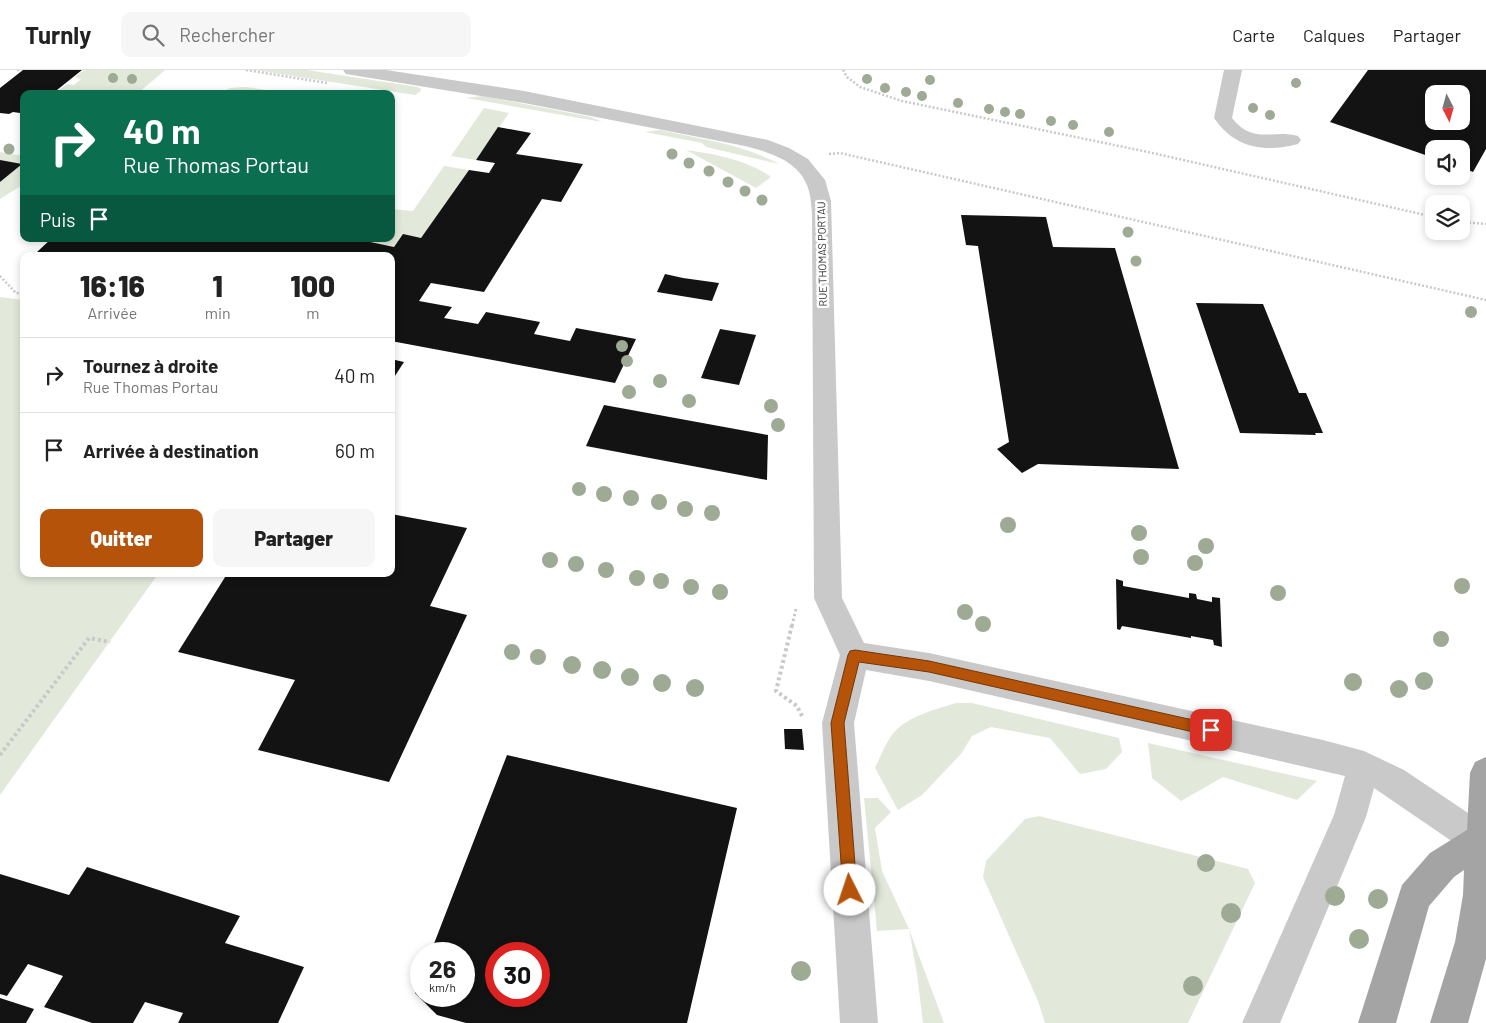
<!DOCTYPE html>
<html lang="fr">
<head>
<meta charset="utf-8">
<style>
	:root { --surface:#fff; --page:#f6f6f6; --text:#222; --muted:#767676; --line:#e0e0e0; --accent:#b45309 }
	body { margin:0; font-family:Barlow,sans-serif; background:var(--page); color:var(--text); height:100vh; display:flex; flex-direction:column; font-size:19px; white-space:nowrap }
	* { box-sizing:border-box; margin:0 }
	p { font-size:16px; color:var(--muted) }
	.icon { flex:none; width:28px; height:28px; fill:none; stroke:currentColor; stroke-width:2; stroke-linecap:round; stroke-linejoin:round }
	.map { position:relative; flex:1; overflow:hidden }
	.panel { position:absolute; left:20px; top:182px; width:375px; height:325px; display:flex; flex-direction:column; background:var(--surface); border-radius:10px; box-shadow:0 2px 8px #0003 }
	.panel>* { flex:none }
	.banner { position:absolute; left:20px; top:20px; width:375px; height:152px; border-radius:10px; box-shadow:0 2px 8px #0003; background:#0b6e4f; color:#fff; overflow:hidden }
	.needle { width:32px; rotate:174deg }
	.tools { position:absolute; left:1425px; top:15px; display:grid; gap:10px }
	.tools a { display:grid; place-items:center; width:45px; height:45px; border-radius:10px; background:var(--surface); box-shadow:0 2px 8px #0003; font-size:25px }
	.speed { position:absolute; left:410px; top:872px; display:flex; gap:10px; font-size:25px; font-weight:700; text-align:center }
	.speed>* { display:grid; place-content:center; width:65px; height:65px; border-radius:50%; background:var(--surface); box-shadow:0 2px 8px #0003; line-height:1 }
	.speed small { font-size:12px; font-weight:400 }
	.speed .limit { border:8px solid #d22; background:#fff; color:#111 }
	.pin { position:absolute; display:grid; place-items:center; width:42px; height:42px; color:#fff; margin:-21px; border-radius:10px; box-shadow:0 2px 8px #0006 }
	.me { position:absolute; width:55px; margin:-28px; rotate:356deg; stroke-linejoin:round; filter:drop-shadow(0 0 4px #0008) }
	.turn { display:flex; align-items:center; gap:18px; height:105px; padding:0 20px; font-size:22px }
	.turn .icon { width:65px; height:65px; stroke-width:2.5 }
	.turn b { display:block; font-size:35px; line-height:42px }
	.then { display:flex; align-items:center; height:48px; padding:0 20px; background:#0003; gap:10px; font-size:19px }
	.eta { display:flex; justify-content:space-evenly; align-items:center; height:85px; text-align:center }
	.eta b { font-size:30px; font-weight:800; line-height:35px }
	.action { display:flex; gap:10px; margin-top:auto; padding:10px 20px }
	.action a { flex:1; height:58px; border-radius:10px; background:var(--accent); color:#fff; font-size:20px; font-weight:800; line-height:58px; text-align:center }
	.action a+a { background:var(--page); color:var(--text) }
	ul { padding:0; list-style:none }
	li { display:flex; align-items:center; gap:15px; height:75px; padding:0 20px; border-top:1px solid var(--line) }
	li div { flex:1 }
	li b { display:block; font-size:19px }
	li em { font-style:normal }
	header { display:flex; align-items:center; gap:30px; box-sizing:border-box; height:70px; padding:0 25px; background:var(--surface); border-bottom:1px solid var(--line) }
	header strong { font-size:24px }
	nav { display:flex; gap:28px; margin-inline-start:auto; font-size:18px }
	.search { width:350px; height:45px; background:var(--page); display:flex; align-items:center; gap:12px; box-sizing:border-box; padding:0 18px; border-radius:10px; color:var(--muted); font-size:19px }
	.map>svg:first-child { display:block }
</style>
</head>
<body>
<header>
<strong>Turnly</strong>
<div class="search"><svg class="icon" aria-label="search" viewBox="0 0 24 24"><circle cx="10" cy="10" r="6"/><path d="M15 15l6 6"/></svg>Rechercher</div>
<nav><a>Carte</a><a>Calques</a><a>Partager</a></nav>
</header>
<div class="map">
<svg width="1486" height="953" viewBox="0 0 1486 953">
	<rect width="100%" height="100%" fill="#fff"/>
	<!-- green -->
	<g fill="#e2e9da">
		<polygon points="84,0 165,0 137,24 107,24 96,22 93,24 54,24 67,14 74,15 81,9 75,7"/>
		<polygon points="255,0 307,0 418,17 421,19 420,22 415,25"/>
		<polygon points="246,17 293,24 219,24 230,18"/>
		<polygon points="483,26 591,47 602,52 466,28"/>
		<polygon points="484,38 509,43 476,90 451,86"/>
		<path d="M660,60C701,69 742,74 779,94L706,77L702,73L645,62Z"/>
		<path d="M686,80C714,84 748,90 771,107L756,118Z"/>
		<polygon points="0,82 24,86 24,114 0,129"/>
		<polygon points="444,96 469,100 421,168 403,165 394,177 355,170 391,169 391,139 413,141"/>
		<polygon points="0,227 24,230 24,504 158,504 0,725"/>
		<path d="M956,633H972L1119,668L1122,682L1106,699L1080,704L1050,668L991,657L972,666L961,684L922,725L898,740L875,698C881,686 887,669 896,660C912,645 936,639 956,633Z"/>
		<polygon points="1148,673 1317,711 1297,730 1223,707 1181,731 1152,708"/>
		<polygon points="864,728 878,728 891,742 875,758 882,801 909,859 944,953 923,953 917,904 909,859 877,861"/>
		<polygon points="1039,746 1248,799 1255,813 1188,953 1045,953 1038,931 983,807 986,791 1025,749"/>
	</g>
	<!-- building -->
	<g fill="#131313" fill-rule="evenodd">
		<polygon points="23,0 82,0 52,24 24,24 24,39 20,43 13,42 9,44 0,43 0,18"/>
		<path d="M1368,0H1486V79L1473,102L1461,97V79H1434V88L1330,52ZM1434,24H1461V51H1434Z"/>
		<polygon points="498,57 531,63 516,84 583,94 561,132 542,129 484,222 431,213 419,231 452,237 444,248 478,254 486,242 540,252 534,264 570,271 576,258 636,269 615,313 391,271 391,186 59,186 37,182 51,169 356,169 394,177 403,164 421,168 469,100 489,103 495,93 476,90"/>
		<polygon points="0,90 22,94 0,112"/>
		<polygon points="961,145 1046,147 1053,177 1115,178 1179,399 1038,394 1022,403 997,379 1009,372 978,176 966,175"/>
		<polygon points="665,204 683,208 719,213 712,231 657,222"/>
		<polygon points="1196,233 1263,234 1299,323 1306,323 1323,363 1315,363 1316,365 1240,363"/>
		<polygon points="720,259 756,265 739,315 701,308"/>
		<polygon points="391,289 404,292 391,312"/>
		<polygon points="604,335 768,365 767,410 586,376"/>
		<polygon points="391,444 467,458 430,536 467,545 389,712 258,680 295,610 178,582 227,504 391,504"/>
		<polygon points="1116,509 1123,511 1123,516 1189,528 1189,523 1196,524 1197,529 1212,532 1212,527 1220,528 1222,577 1214,575 1213,570 1191,566 1191,568 1122,556 1120,560 1117,559"/>
		<polygon points="784,659 802,659 804,680 785,679"/>
		<path d="M507,685L737,738L687,953H466L437,945L415,923L421,908V926H464V884H430ZM496,884H539V926H496Z"/>
		<polygon points="87,797 240,846 225,873 304,897 278,953 178,953 183,943 145,932 133,953 92,953 44,937 63,906 28,894 7,926 0,924 0,804 69,825"/>
		<polygon points="0,928 34,939 26,953 0,953"/>
	</g>
	<g fill="none" stroke-linecap="round" stroke-linejoin="round">
		<!-- path-far2 -->
		<g stroke="#c9c9c9" stroke-width="2.5" stroke-dasharray="2 2" stroke-linecap="butt">
			<polyline points="17,0 19,0"/>
			<polyline points="246,0 327,13"/>
			<polyline points="843,0 847,7 860,17 902,31 1148,82 1434,147"/>
			<polyline points="829,84 840,83 1486,230"/>
			<polyline points="1461,152 1486,154"/>
			<polyline points="0,206 16,223 24,224"/>
		</g>
		<!-- path-far1 -->
		<polyline stroke="#c9c9c9" stroke-width="3" stroke-dasharray="2.5 2.5" stroke-linecap="butt" points="792,556 796,539"/>
		<!-- path -->
		<g stroke="#c9c9c9" stroke-width="4" stroke-dasharray="3 3" stroke-linecap="butt">
			<polyline points="792,555 776,621 797,636 802,646"/>
			<polyline points="0,685 89,568 110,572"/>
		</g>
		<!-- minor -->
		<g fill="#c9c9c9" fill-rule="evenodd">
			<path d="M343,0H386L524,21L768,70L789,78L808,89L825,110L831,131L842,528L864,573L929,583L1323,670L1364,681L1404,700L1486,755V786L1481,788L1469,783L1374,718L1366,747L1280,953H1242L1334,745L1345,706L929,611L866,600L854,653L878,953H840L822,653L840,585L814,528L812,144C811,134 811,123 806,113C796,89 763,80 740,75L524,33L352,5L346,4Z"/>
			<path d="M1224,0H1242L1232,48C1253,75 1272,59 1298,66L1301,70L1298,74C1263,83 1235,78 1214,48Z"/>
		</g>
		<!-- major -->
		<polygon fill="#a4a4a4" fill-rule="evenodd" points="1486,687 1486,889 1468,953 1430,953 1455,872 1463,825 1464,800 1454,807 1429,836 1396,953 1358,953 1402,815 1430,783 1467,760 1470,703 1475,692"/>
	</g>
	<!-- trees -->
	<g fill="#9eaa94">
		<circle cx="113" cy="8" r="5"/>
		<circle cx="132" cy="9" r="5"/>
		<circle cx="867" cy="9" r="5"/>
		<circle cx="930" cy="10" r="5"/>
		<circle cx="1296" cy="13" r="5"/>
		<circle cx="885" cy="18" r="5"/>
		<circle cx="906" cy="22" r="5"/>
		<circle cx="922" cy="26" r="5"/>
		<circle cx="958" cy="33" r="5"/>
		<circle cx="1253" cy="38" r="5"/>
		<circle cx="989" cy="39" r="5"/>
		<circle cx="1005" cy="42" r="5"/>
		<circle cx="1020" cy="44" r="5"/>
		<circle cx="1270" cy="45" r="5"/>
		<circle cx="1051" cy="51" r="5"/>
		<circle cx="1073" cy="55" r="5"/>
		<circle cx="1109" cy="62" r="5"/>
		<circle cx="9" cy="79" r="5.5"/>
		<circle cx="672" cy="84" r="5.5"/>
		<circle cx="689" cy="93" r="5.5"/>
		<circle cx="709" cy="101" r="5.5"/>
		<circle cx="728" cy="112" r="5.5"/>
		<circle cx="745" cy="121" r="5.5"/>
		<circle cx="762" cy="130" r="5.5"/>
		<circle cx="1128" cy="162" r="5.5"/>
		<circle cx="1136" cy="191" r="5.5"/>
		<circle cx="1471" cy="242" r="6"/>
		<circle cx="622" cy="276" r="6"/>
		<circle cx="627" cy="291" r="6"/>
		<circle cx="660" cy="311" r="7"/>
		<circle cx="629" cy="322" r="7"/>
		<circle cx="689" cy="331" r="7"/>
		<circle cx="771" cy="336" r="7"/>
		<circle cx="778" cy="355" r="7"/>
		<circle cx="579" cy="419" r="7"/>
		<circle cx="604" cy="424" r="8"/>
		<circle cx="631" cy="428" r="8"/>
		<circle cx="659" cy="432" r="8"/>
		<circle cx="685" cy="439" r="8"/>
		<circle cx="712" cy="443" r="8"/>
		<circle cx="1008" cy="455" r="8"/>
		<circle cx="1139" cy="463" r="8"/>
		<circle cx="1206" cy="476" r="8"/>
		<circle cx="1141" cy="487" r="8"/>
		<circle cx="550" cy="490" r="8"/>
		<circle cx="1195" cy="493" r="8"/>
		<circle cx="576" cy="494" r="8"/>
		<circle cx="606" cy="500" r="8"/>
		<circle cx="637" cy="508" r="8"/>
		<circle cx="661" cy="511" r="8"/>
		<circle cx="1462" cy="516" r="8"/>
		<circle cx="691" cy="517" r="8"/>
		<circle cx="720" cy="522" r="8"/>
		<circle cx="1278" cy="523" r="8"/>
		<circle cx="965" cy="542" r="8"/>
		<circle cx="983" cy="554" r="8"/>
		<circle cx="1441" cy="569" r="8"/>
		<circle cx="512" cy="582" r="8"/>
		<circle cx="538" cy="587" r="8"/>
		<circle cx="572" cy="595" r="9"/>
		<circle cx="602" cy="600" r="9"/>
		<circle cx="630" cy="607" r="9"/>
		<circle cx="1424" cy="611" r="9"/>
		<circle cx="1353" cy="612" r="9"/>
		<circle cx="662" cy="613" r="9"/>
		<circle cx="695" cy="618" r="9"/>
		<circle cx="1399" cy="619" r="9"/>
		<circle cx="1206" cy="793" r="9"/>
		<circle cx="1335" cy="826" r="10"/>
		<circle cx="1378" cy="829" r="10"/>
		<circle cx="1231" cy="843" r="10"/>
		<circle cx="1359" cy="869" r="10"/>
		<circle cx="801" cy="901" r="10"/>
		<circle cx="1193" cy="916" r="10"/>
	</g>
	<!-- route -->
	<polygon fill="#b45309" stroke="#753606" points="855,580 929,591 1211,654 1216,656 1217,660 1216,664 1211,666 929,602 859,592 844,653 857,820 855,826 850,828 845,826 843,820 831,653 848,585 850,581"/>
	<g text-anchor="middle" stroke-width="5" stroke-linejoin="round" paint-order="stroke">
		<!-- far-street labels -->
		<g font-size="11" fill="#2c2c2c" stroke="#fff">
			<text transform="translate(822 184) rotate(-91)" y="4">RUE THOMAS PORTAU</text>
		</g>
	</g>
</svg>
<div class="tools">
<a><svg class="needle" viewBox="-14 -14 28 28"><path d="M0-13l5 13h-10z" fill="#e53935"/><path d="M0 13l5-13h-10z" fill="#767676"/></svg></a>
<a><svg class="icon" aria-label="sound" viewBox="0 0 24 24"><path d="M4 9h4l5-4v14l-5-4H4zM17 9q2 3 0 6"/></svg></a>
<a><svg class="icon" aria-label="layers" viewBox="0 0 24 24"><path d="M12 4l9 5-9 5-9-5zM3 14l9 5 9-5"/></svg></a>
</div>
<div class="speed"><div>26<small>km/h</small></div><div class="limit">30</div></div>
<div class="pin" style="left:1211px;top:660px;background:#d93025"><svg class="icon" aria-label="arrive" viewBox="0 0 24 24"><path d="M6 21V4h12l-3 4 3 4H6"/></svg></div>
<svg class="me" style="left:850px;top:820px" viewBox="-20 -20 40 40"><circle r="19" fill="#fff"/><path d="M0-13L10 11 0 6-10 11z" fill="#b45309"/></svg>
<div class="banner">
<div class="turn"><svg class="icon" aria-label="right" viewBox="0 0 24 24"><path d="M7 20v-9h11M14 6l5 5-5 5"/></svg><div><b>40 m</b>Rue Thomas Portau</div></div>
<div class="then">Puis<svg class="icon" aria-label="arrive" viewBox="0 0 24 24"><path d="M6 21V4h12l-3 4 3 4H6"/></svg></div>
</div>
<section class="panel">
<div class="eta">
<div><b>16:16</b><p>Arrivée</p></div>
<div><b>1</b><p>min</p></div>
<div><b>100</b><p>m</p></div>
</div>
<ul>
<li><svg class="icon" aria-label="right" viewBox="0 0 24 24"><path d="M7 20v-9h11M14 6l5 5-5 5"/></svg><div><b>Tournez à droite</b><p>Rue Thomas Portau</p></div><em>40 m</em></li>
<li><svg class="icon" aria-label="arrive" viewBox="0 0 24 24"><path d="M6 21V4h12l-3 4 3 4H6"/></svg><div><b>Arrivée à destination</b></div><em>60 m</em></li>
</ul>
<div class="action"><a>Quitter</a><a>Partager</a></div>
</section>
</div>
</body>
</html>
